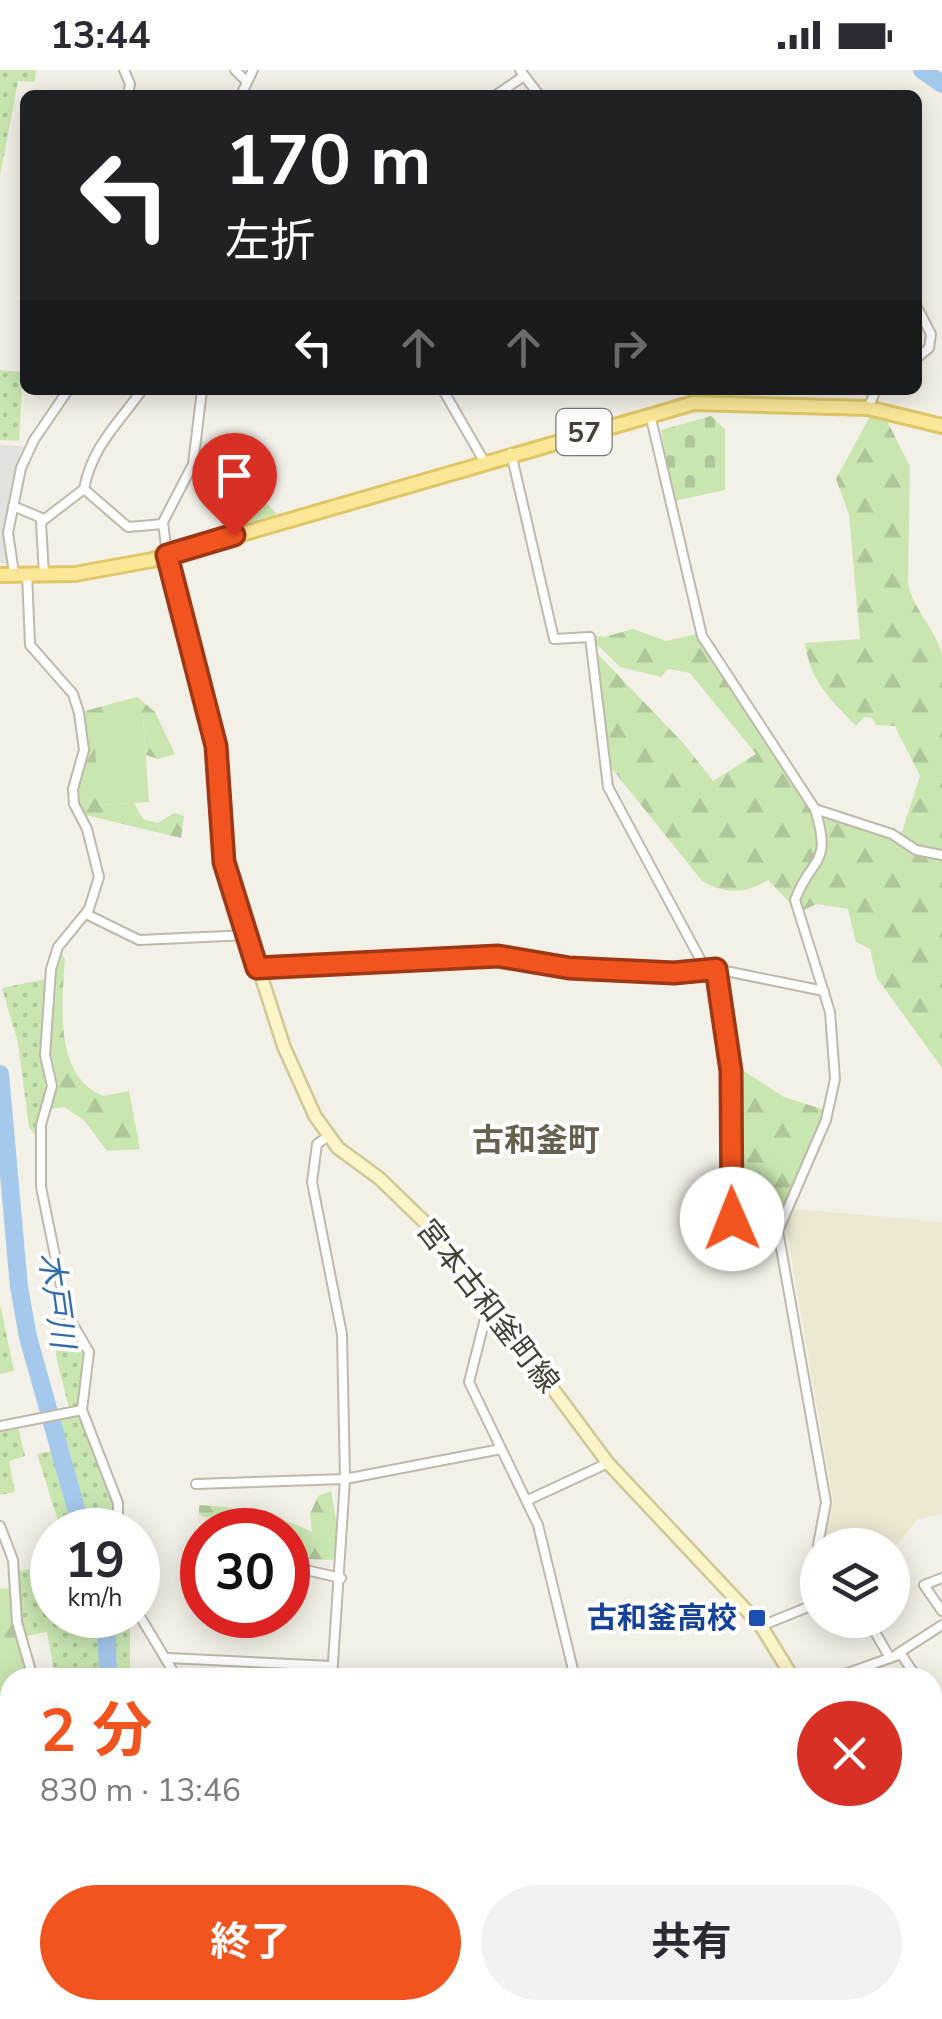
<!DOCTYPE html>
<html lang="ja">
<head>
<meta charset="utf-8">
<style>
	:root { --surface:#fff; --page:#f2f2f3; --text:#2b2b33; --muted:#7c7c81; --accent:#f2541f }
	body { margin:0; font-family:"Nunito Sans","Noto Sans JP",sans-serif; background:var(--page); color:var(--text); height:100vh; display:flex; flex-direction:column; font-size:38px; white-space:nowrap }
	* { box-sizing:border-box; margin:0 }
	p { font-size:32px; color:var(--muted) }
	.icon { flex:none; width:55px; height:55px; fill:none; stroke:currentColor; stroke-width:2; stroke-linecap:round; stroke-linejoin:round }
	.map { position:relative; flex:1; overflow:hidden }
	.sheet { position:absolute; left:0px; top:1598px; width:942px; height:352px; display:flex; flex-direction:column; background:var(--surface); border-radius:30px 30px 0 0; box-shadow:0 5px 25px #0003 }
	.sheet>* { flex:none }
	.top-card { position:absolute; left:20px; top:20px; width:902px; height:305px; border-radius:15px; box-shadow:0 5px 25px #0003; background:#202124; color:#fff; overflow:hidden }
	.buttons { position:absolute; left:800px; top:1458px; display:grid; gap:20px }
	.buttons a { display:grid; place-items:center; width:110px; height:110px; border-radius:50%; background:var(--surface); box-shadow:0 5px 25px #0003; font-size:50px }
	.speed { position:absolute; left:30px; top:1438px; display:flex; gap:20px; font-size:50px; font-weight:700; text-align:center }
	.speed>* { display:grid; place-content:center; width:130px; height:130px; border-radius:50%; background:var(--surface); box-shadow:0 5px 25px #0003; line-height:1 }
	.speed small { font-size:25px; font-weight:400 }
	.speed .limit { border:15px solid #d22; background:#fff; color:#111 }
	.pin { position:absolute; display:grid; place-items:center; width:85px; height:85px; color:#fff; margin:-102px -42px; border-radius:50% 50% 50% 0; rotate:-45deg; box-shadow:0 0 10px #0007 }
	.pin .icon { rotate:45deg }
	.me { position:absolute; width:110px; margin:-55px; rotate:359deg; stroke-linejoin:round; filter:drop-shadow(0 0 8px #0008) }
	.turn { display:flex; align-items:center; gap:35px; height:210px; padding:0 40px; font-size:45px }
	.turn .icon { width:130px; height:130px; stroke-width:2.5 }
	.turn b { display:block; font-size:70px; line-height:85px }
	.lanes { display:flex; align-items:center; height:95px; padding:0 40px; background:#0003; justify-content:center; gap:50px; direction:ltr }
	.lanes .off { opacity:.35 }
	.round { display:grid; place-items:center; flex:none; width:105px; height:105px; border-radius:52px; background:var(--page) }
	.overview { display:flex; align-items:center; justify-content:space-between; height:170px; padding:0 40px }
	h1 { font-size:60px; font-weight:700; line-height:75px; color:var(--accent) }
	.cta { display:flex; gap:20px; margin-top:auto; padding:20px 40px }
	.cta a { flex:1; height:115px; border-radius:60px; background:var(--accent); color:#fff; font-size:40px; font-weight:700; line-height:115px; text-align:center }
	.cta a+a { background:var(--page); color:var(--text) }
	.status { display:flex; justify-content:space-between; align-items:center; height:70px; padding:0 50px; background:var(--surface); direction:ltr }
	.status svg { height:28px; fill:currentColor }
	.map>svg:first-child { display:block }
</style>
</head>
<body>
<div class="status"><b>13:44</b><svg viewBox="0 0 49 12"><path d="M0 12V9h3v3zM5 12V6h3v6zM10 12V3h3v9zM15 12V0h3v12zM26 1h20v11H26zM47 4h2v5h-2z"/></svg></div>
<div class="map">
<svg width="942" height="1949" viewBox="0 0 942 1949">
	<defs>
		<pattern id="grass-dots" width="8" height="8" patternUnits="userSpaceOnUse" patternTransform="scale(2.5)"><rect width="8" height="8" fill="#c9e6b1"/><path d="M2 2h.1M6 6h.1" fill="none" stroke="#aec699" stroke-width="1.8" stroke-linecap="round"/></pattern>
		<pattern id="forest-firs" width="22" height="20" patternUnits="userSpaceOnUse" patternTransform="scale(2.5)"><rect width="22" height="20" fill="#c9e6b1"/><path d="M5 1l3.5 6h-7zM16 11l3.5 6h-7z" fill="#aec699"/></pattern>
		<pattern id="cemetery-stones" width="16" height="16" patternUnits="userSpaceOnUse" patternTransform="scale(2.5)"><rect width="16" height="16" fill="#c9e6b1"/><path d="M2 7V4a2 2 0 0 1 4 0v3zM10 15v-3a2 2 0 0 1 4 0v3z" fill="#aec699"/></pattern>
		<pattern id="park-tufts" width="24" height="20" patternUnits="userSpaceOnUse" patternTransform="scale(2.5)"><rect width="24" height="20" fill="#c9e6b1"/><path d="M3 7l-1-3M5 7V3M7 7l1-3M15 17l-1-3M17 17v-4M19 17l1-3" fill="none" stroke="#aec699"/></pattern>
	</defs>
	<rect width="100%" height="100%" fill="#f3f0e7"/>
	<!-- education -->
	<polygon fill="#ebe7d1" points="795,1139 942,1152 942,1444 918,1449 893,1479 892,1475 825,1475 820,1467 833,1430 786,1156"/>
	<!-- grass -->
	<g fill="url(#grass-dots)">
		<polygon points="0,0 36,0 35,12 18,11 0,106"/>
		<polygon points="0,300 23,302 19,371 0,370"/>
		<polygon points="46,909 41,985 47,1026 36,1066 29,1057 18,973 2,918"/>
		<polygon points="57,1206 85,1283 77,1336 69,1338 56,1286"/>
		<polygon points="0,1234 14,1301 0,1304"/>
		<polygon points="77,1346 84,1351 115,1434 115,1460 85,1460 54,1349"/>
		<polygon points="18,1357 25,1386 9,1391 15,1422 0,1425 0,1361"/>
		<polygon points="56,1380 79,1460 61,1460 37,1384"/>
		<polygon points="52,1495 52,1545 103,1545 106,1607 55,1607 47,1562 25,1566 16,1516 20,1501"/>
		<polygon points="109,1545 130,1545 130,1607 111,1607"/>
		<polygon points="63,1940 166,1940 165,1949 61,1949"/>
	</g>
	<!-- forest -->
	<g fill="url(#forest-firs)">
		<path d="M869,348L886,349L910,396L908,513C913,540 935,557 942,585V998L877,908L870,879L856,872L848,839L817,834L799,842L768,810C746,824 724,824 702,811L609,695L595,581L685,675L713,711L756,684L690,603L668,599L661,607L620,597L587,565L604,567L633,559L666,571L697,564L812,740L902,762L920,706L895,656L876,655L872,648L864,647L856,656C830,629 810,611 805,573L860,569L849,445L836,409Z"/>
		<path d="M137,627L155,642L175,684L158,689L146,685L143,647L100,735L134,733L143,749L158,753L174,743L184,746L181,768L85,745C68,724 81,715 84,692C87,677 82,658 81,642Z"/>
		<path d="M60,882L65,889C62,933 53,1005 103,1026L129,1021L140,1079L107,1081L84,1050L64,1037L50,1039C57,1019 49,1005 48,984C48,959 51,904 60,882Z"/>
		<polygon points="736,996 784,1027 825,1040 779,1156 736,1146"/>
		<path d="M331,1421L339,1467L333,1490L307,1489L288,1478V1460H251L199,1445V1435C241,1437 274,1444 312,1462L310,1444L318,1426Z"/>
		<polygon points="9,1518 30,1599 29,1607 10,1608 10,1744 0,1742 0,1519"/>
		<polygon points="0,1816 10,1816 10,1940 56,1940 54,1949 0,1949"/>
		<polygon points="295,1940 467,1940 475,1949 294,1949"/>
	</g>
	<!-- cemetery -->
	<polygon fill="url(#cemetery-stones)" points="711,346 725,359 725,420 674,431 661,360"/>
	<!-- park -->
	<polygon fill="url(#park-tufts)" points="247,414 277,444 227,458 224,443 214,445 210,427 222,427"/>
	<!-- pitch -->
	<polygon fill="#c9e6b1" points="143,647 149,732 99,735 93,650"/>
	<!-- parking -->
	<g fill="#e4e2df">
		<polygon points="0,375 27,377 3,462 8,493 0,493"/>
		<polygon points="933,1860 942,1874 942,1929 933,1913"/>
	</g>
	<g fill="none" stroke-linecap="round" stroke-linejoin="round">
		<!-- river -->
		<g stroke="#a5c9ed" stroke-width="18">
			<polyline points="922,0 942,14"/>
			<polyline points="0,1004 19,1217 28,1267 82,1460"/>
			<polyline points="106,1545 108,1608"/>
			<polyline points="169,1940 169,1949"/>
		</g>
		<!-- street casing -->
		<g stroke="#beb9aa" stroke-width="12">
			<g id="street">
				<polyline points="124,0 130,14 128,25"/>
				<polyline points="235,0 246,11"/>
				<polyline points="520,0 539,25"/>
				<polyline points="241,25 253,0"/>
				<polyline points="496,25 524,6"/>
				<polyline points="918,239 931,264 929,278 918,287"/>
				<path d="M142,320C118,354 92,376 84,419L128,457L163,454"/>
				<polyline points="443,320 484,391"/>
				<polyline points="868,338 876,320"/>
				<path d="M650,344L702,566L815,739C833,797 811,786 795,830L830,942L835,1009L826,1050L778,1161L826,1432L818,1475"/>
				<polyline points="511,383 554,569 590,567 608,717 706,900"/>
				<polyline points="13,436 44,449"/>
				<polyline points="167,485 163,452 193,394 202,320"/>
				<polyline points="14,503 8,463 21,398 34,370 68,320"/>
				<polyline points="27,503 30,575 73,624 79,643 84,680 73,719 74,734 87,759 99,807 89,839 58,877 51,899 45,985 52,1016 41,1055 41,1117 67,1244 89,1282 82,1340 118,1433 118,1460"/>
				<polyline points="44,505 41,452 84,419"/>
				<polyline points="815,739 892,764 916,780 942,785"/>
				<polyline points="86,844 139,870 248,865"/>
				<polyline points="257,898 498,886 569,898 674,903 716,899 824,921"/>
				<polyline points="716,899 731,1001 732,1149 778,1161"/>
				<polyline points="327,1067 317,1074 312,1112 342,1264 345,1409 332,1608"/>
				<polyline points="488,1237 469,1312 538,1455 575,1608"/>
				<polyline points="0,1356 82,1340"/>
				<polyline points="196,1414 345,1409 501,1379"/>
				<polyline points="528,1430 608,1393"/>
				<polyline points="0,1456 13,1490 17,1552 33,1608"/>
				<polyline points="288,1496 341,1508"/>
				<polyline points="942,1508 924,1515 942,1541"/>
				<polyline points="138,1543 177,1608"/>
				<polyline points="868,1550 890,1588"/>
				<polyline points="761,1556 818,1533"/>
				<polyline points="897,1584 942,1555"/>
				<polyline points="168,1588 332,1596"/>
				<polyline points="834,1608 901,1584 917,1608"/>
				<polyline points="932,1633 942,1651"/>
				<polyline points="932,1804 942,1800"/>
				<polyline points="439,1940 452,1949"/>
				<polyline points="474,1940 481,1949"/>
				<polyline points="548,1940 552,1949"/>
				<polyline points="58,1949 60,1940"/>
				<polyline points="247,1949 248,1940"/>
				<polyline points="591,1949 591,1940"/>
			</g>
		</g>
		<!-- secondary casing -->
		<g stroke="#d1c798" stroke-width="16">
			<g id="secondary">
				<polyline points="167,485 217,676 224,791 284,977 315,1046 338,1078 379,1108 439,1166 608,1393 761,1556 793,1608"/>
				<polyline points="932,1940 939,1949"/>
				<polyline points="621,1949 639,1944 906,1940"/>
			</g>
		</g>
		<!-- primary casing -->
		<g stroke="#dfc768" stroke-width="18">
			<polyline id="primary" points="0,505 75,504 152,490 694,333 868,338 942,356"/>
		</g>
		<!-- street -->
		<use href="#street" stroke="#fff" stroke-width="8"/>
		<!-- secondary -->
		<use href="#secondary" stroke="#fcf5c7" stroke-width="11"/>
		<!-- primary -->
		<use href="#primary" stroke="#fae898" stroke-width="12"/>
	</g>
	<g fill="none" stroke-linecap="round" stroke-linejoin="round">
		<!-- route casing -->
		<g stroke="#9d3714" stroke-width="25">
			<polyline id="route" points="234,465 167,485 216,676 224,792 257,898 498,886 569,898 674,903 716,899 731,1001 732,1149"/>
		</g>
		<!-- route -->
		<use href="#route" stroke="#f2541f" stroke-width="18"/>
	</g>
	<!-- markers -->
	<rect fill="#1a4fb4" stroke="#fff" stroke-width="4" x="747" y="1538" width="20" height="20" rx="5"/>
	<g text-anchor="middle" stroke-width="8" stroke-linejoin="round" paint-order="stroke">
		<!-- shield labels -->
		<rect fill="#fff" stroke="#7d7a72" stroke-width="2.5" x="556.5" y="339" width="55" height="46" rx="8"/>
		<g font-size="28" font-weight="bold" fill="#454136">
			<text x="584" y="372">57</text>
		</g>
		<!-- street labels -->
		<g font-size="30" fill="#454136" stroke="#fff">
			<text transform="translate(488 1236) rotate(52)" y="10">宮本古和釜町線</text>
		</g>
		<!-- transit labels -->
		<g font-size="30" font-weight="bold" fill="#164399" stroke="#fff" text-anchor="end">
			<text x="737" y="1558">古和釜高校</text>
		</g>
		<!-- neighbourhood labels -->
		<g font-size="32" font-weight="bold" fill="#68604e" stroke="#fff">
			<text x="536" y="1081">古和釜町</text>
		</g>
		<!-- water labels -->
		<g font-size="32" font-style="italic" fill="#336dad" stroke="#fff">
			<text transform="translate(57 1230) rotate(82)" y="11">木戸川</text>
		</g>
	</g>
</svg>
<div class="buttons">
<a><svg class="icon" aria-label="layers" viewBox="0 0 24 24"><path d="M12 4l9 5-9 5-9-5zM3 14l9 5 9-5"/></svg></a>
</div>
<div class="speed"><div>19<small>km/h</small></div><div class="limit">30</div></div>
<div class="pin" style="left:234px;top:465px;background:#d93025"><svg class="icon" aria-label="arrive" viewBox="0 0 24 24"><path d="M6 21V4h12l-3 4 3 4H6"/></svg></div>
<svg class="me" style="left:732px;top:1149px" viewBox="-20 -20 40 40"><circle r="19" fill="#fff"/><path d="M0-13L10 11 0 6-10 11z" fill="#f2541f"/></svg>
<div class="top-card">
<div class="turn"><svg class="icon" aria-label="left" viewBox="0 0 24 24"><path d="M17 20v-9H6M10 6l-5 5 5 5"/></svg><div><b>170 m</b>左折</div></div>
<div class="lanes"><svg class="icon" aria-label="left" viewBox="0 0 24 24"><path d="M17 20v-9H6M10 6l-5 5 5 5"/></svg><svg class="icon off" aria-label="ahead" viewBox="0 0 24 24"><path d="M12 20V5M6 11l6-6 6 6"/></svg><svg class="icon off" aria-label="ahead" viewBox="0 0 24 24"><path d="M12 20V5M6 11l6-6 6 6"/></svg><svg class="icon off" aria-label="right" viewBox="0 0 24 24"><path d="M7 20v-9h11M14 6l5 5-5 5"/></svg></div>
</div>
<section class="sheet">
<div class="overview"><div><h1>2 分</h1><p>830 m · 13:46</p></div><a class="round" style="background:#d93025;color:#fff"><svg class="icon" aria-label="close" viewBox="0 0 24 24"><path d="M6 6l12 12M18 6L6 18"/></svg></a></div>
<div class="cta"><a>終了</a><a>共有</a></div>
</section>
</div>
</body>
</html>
